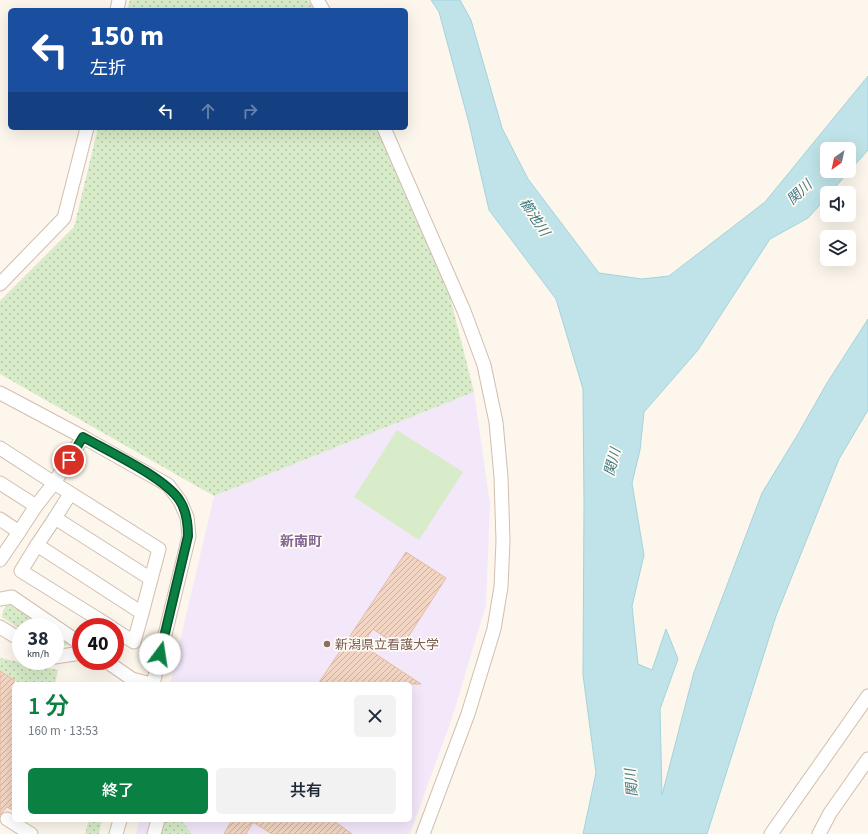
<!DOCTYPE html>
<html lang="ja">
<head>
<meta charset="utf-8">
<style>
	:root { --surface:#fff; --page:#f2f2f3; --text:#1f2937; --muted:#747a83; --accent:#0b8043 }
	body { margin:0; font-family:"Source Sans 3","Noto Sans JP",sans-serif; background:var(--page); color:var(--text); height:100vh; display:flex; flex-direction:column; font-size:15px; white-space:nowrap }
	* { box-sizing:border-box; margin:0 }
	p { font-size:13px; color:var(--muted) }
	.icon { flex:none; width:22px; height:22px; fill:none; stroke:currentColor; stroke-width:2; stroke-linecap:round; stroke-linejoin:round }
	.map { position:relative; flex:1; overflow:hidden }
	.panel { position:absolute; left:12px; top:682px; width:400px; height:140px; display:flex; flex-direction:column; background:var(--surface); border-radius:6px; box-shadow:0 4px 16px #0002 }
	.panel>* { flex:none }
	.hud { position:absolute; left:8px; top:8px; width:400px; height:122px; border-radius:6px; box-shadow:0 4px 16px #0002; background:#1a4fa0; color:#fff; overflow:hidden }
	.needle { width:26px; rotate:213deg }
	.controls { position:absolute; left:820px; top:142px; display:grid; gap:8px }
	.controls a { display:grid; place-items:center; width:36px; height:36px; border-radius:6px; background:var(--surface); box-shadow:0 4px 16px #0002; font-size:20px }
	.speed { position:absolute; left:12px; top:618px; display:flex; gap:8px; font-size:20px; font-weight:700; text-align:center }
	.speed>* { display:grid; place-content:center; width:52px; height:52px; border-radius:50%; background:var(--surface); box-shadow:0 4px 16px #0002; line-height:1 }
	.speed small { font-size:10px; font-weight:400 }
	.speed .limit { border:6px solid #d22; background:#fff; color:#111 }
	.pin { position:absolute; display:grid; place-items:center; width:34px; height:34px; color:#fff; margin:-17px; border:2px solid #fff; border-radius:50%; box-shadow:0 1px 4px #0007 }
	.me { position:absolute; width:44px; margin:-22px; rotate:14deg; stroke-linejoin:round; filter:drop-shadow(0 0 3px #0008) }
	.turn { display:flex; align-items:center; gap:14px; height:84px; padding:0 16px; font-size:18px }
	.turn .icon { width:52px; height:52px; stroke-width:2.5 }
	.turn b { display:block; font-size:28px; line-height:34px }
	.lanes { display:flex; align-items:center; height:38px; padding:0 16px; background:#0003; justify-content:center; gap:20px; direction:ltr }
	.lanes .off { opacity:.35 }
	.round { display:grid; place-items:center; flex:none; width:42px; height:42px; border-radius:6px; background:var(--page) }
	.summary { display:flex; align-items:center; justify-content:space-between; height:68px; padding:0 16px }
	h1 { font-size:24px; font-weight:600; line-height:30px; color:var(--accent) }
	.action { display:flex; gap:8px; margin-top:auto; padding:8px 16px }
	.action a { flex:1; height:46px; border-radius:6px; background:var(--accent); color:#fff; font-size:16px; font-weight:600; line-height:46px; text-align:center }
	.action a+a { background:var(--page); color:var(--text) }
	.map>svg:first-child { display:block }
</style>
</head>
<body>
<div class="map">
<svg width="868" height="834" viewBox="0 0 868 834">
	<defs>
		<pattern id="grass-dots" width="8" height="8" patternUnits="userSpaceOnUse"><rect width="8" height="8" fill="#d8ecc9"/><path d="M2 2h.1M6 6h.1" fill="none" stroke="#b4c2a5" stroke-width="1.8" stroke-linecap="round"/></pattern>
		<pattern id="building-hatch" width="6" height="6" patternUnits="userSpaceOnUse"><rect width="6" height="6" fill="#f3d5c3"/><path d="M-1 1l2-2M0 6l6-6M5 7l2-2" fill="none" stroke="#cab0a1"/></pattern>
	</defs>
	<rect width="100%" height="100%" fill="#fdf6ec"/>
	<!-- education -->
	<polygon fill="#f3e8fa" points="474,392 490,504 486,605 452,718 410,834 136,834 139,820 410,820 410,684 170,684 214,496"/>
	<!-- grass -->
	<g fill="url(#grass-dots)">
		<polygon points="130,0 308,0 314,10 127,10"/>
		<polygon points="98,128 377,128 449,293 474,392 214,496 0,374 0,301 74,227"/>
		<path d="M12,604L48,627H35L30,624L28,627H21V630L2,617C3,610 4,605 12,604Z"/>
		<polygon points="55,632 73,643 55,648"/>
		<polygon points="0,658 58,670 55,684 20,684 0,671"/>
		<polygon points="89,820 102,820 99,834 85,834"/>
		<polygon points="163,820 181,820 192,834 160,834"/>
	</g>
	<!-- garden -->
	<polygon fill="#d8ecc9" points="397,430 463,472 419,540 354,497"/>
	<!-- water -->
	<path fill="#bfe3e8" stroke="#a5d3da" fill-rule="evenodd" d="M431,0H460L471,20L502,128L528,179L599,273L642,279L669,276L765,202L868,76V150L830,193H827V197L808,218L770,239L698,350L644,412L640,450L632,483L644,555L632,606L638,664L652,670L666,629L678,659L660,709L662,795L694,672L762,493L798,434L827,383L868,319V410L839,459L776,616L707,834H583L596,773L583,675L584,503L583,389L556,299L489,210L469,123L439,12ZM827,149H849V171H827Z"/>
	<!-- building -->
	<g fill="url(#building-hatch)" stroke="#e6bba3">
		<polygon points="406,552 446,578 401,648 373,629 362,645 421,684 318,684"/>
		<polygon points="0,671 14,680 14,811 7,807 0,815"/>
		<polygon points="232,820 334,821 352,834 272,834 253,822 246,834 224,834"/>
	</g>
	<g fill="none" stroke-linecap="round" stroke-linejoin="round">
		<!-- minor casing -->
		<g stroke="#d1beb0" stroke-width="15">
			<g id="minor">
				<polyline points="317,0 323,10"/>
				<polyline points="117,10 119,0"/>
				<polyline points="384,128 464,311 484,365 496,422 501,477 503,541 501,587 494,629 468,714 423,834"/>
				<polyline points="0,284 64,218 87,128"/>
				<polyline points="0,393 83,437 168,485 180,501 187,517 189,536 153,684"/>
				<polyline points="0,448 54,483 36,506"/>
				<polyline points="0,483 36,506 19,532"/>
				<polyline points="70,494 55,518 151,579 159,549 54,483 83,437"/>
				<polyline points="55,518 37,545 142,613 151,579"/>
				<polyline points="0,519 19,532 0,560"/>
				<polyline points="37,545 21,571 111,627"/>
				<polyline points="0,599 12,597 81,644"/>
				<polyline points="0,627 21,640"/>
				<polyline points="115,630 134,642 142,613"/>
				<polyline points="55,657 81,653"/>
				<polyline points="106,661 132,679 151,684"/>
				<polyline points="7,819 31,834"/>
				<polyline points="116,834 120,820"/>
				<polyline points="154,834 158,820"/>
				<polyline points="771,834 868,696"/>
				<polyline points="819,834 830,813 868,759"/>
			</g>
		</g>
		<!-- minor -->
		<use href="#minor" stroke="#fff" stroke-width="13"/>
	</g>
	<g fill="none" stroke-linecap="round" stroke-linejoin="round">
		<!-- route casing -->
		<g stroke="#07532c" stroke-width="10">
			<path id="route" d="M69,460L83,437C108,451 166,478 180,501C187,512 188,524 188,536L160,654"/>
		</g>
		<!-- route -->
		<use href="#route" stroke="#0b8043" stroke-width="7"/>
	</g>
	<!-- markers -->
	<circle fill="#8d6e63" stroke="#fffaf3" stroke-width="1.5" cx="327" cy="644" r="4"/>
	<g text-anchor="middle" stroke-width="3.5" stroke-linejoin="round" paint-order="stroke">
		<!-- education labels -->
		<g font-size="13" fill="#785e54" stroke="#fffaf3" text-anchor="start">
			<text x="335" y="649">新潟県立看護大学</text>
		</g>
		<!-- water labels -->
		<g font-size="14" font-style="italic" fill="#437c86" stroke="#fffaf3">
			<text transform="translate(799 192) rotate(-43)" y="5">関川</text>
			<text transform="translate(535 217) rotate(57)" y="5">櫛池川</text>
			<text transform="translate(612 462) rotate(-75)" y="5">関川</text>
			<text transform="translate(631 783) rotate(-95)" y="5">関川</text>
		</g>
		<!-- neighbourhood labels -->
		<g font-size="14" font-weight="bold" fill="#846695" stroke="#fffaf3">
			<text x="301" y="546">新南町</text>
		</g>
	</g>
</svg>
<div class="controls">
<a><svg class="needle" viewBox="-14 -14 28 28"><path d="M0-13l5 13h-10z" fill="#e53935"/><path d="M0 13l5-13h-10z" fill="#747a83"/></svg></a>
<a><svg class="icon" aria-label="sound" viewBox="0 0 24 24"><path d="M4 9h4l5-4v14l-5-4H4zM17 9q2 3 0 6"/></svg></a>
<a><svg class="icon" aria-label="layers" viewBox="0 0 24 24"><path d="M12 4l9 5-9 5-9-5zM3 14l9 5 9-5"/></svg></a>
</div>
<div class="speed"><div>38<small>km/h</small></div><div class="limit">40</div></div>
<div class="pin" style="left:69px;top:460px;background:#d93025"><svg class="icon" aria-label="arrive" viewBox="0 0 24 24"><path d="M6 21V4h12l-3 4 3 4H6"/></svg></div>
<svg class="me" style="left:160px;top:654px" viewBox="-20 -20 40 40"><circle r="19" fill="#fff"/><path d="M0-13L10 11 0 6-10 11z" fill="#0b8043"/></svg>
<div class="hud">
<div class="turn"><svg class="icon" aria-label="left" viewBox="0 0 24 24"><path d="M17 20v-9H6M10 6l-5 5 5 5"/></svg><div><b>150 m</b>左折</div></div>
<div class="lanes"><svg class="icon" aria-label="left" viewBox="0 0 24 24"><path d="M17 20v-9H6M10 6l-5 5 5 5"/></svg><svg class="icon off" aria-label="ahead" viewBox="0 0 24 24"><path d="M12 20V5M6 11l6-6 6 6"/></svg><svg class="icon off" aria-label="right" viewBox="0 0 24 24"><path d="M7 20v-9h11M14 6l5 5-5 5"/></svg></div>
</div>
<section class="panel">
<div class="summary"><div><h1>1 分</h1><p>160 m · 13:53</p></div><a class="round"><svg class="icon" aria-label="close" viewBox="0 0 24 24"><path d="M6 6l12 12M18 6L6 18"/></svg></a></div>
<div class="action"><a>終了</a><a>共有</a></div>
</section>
</div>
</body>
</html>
